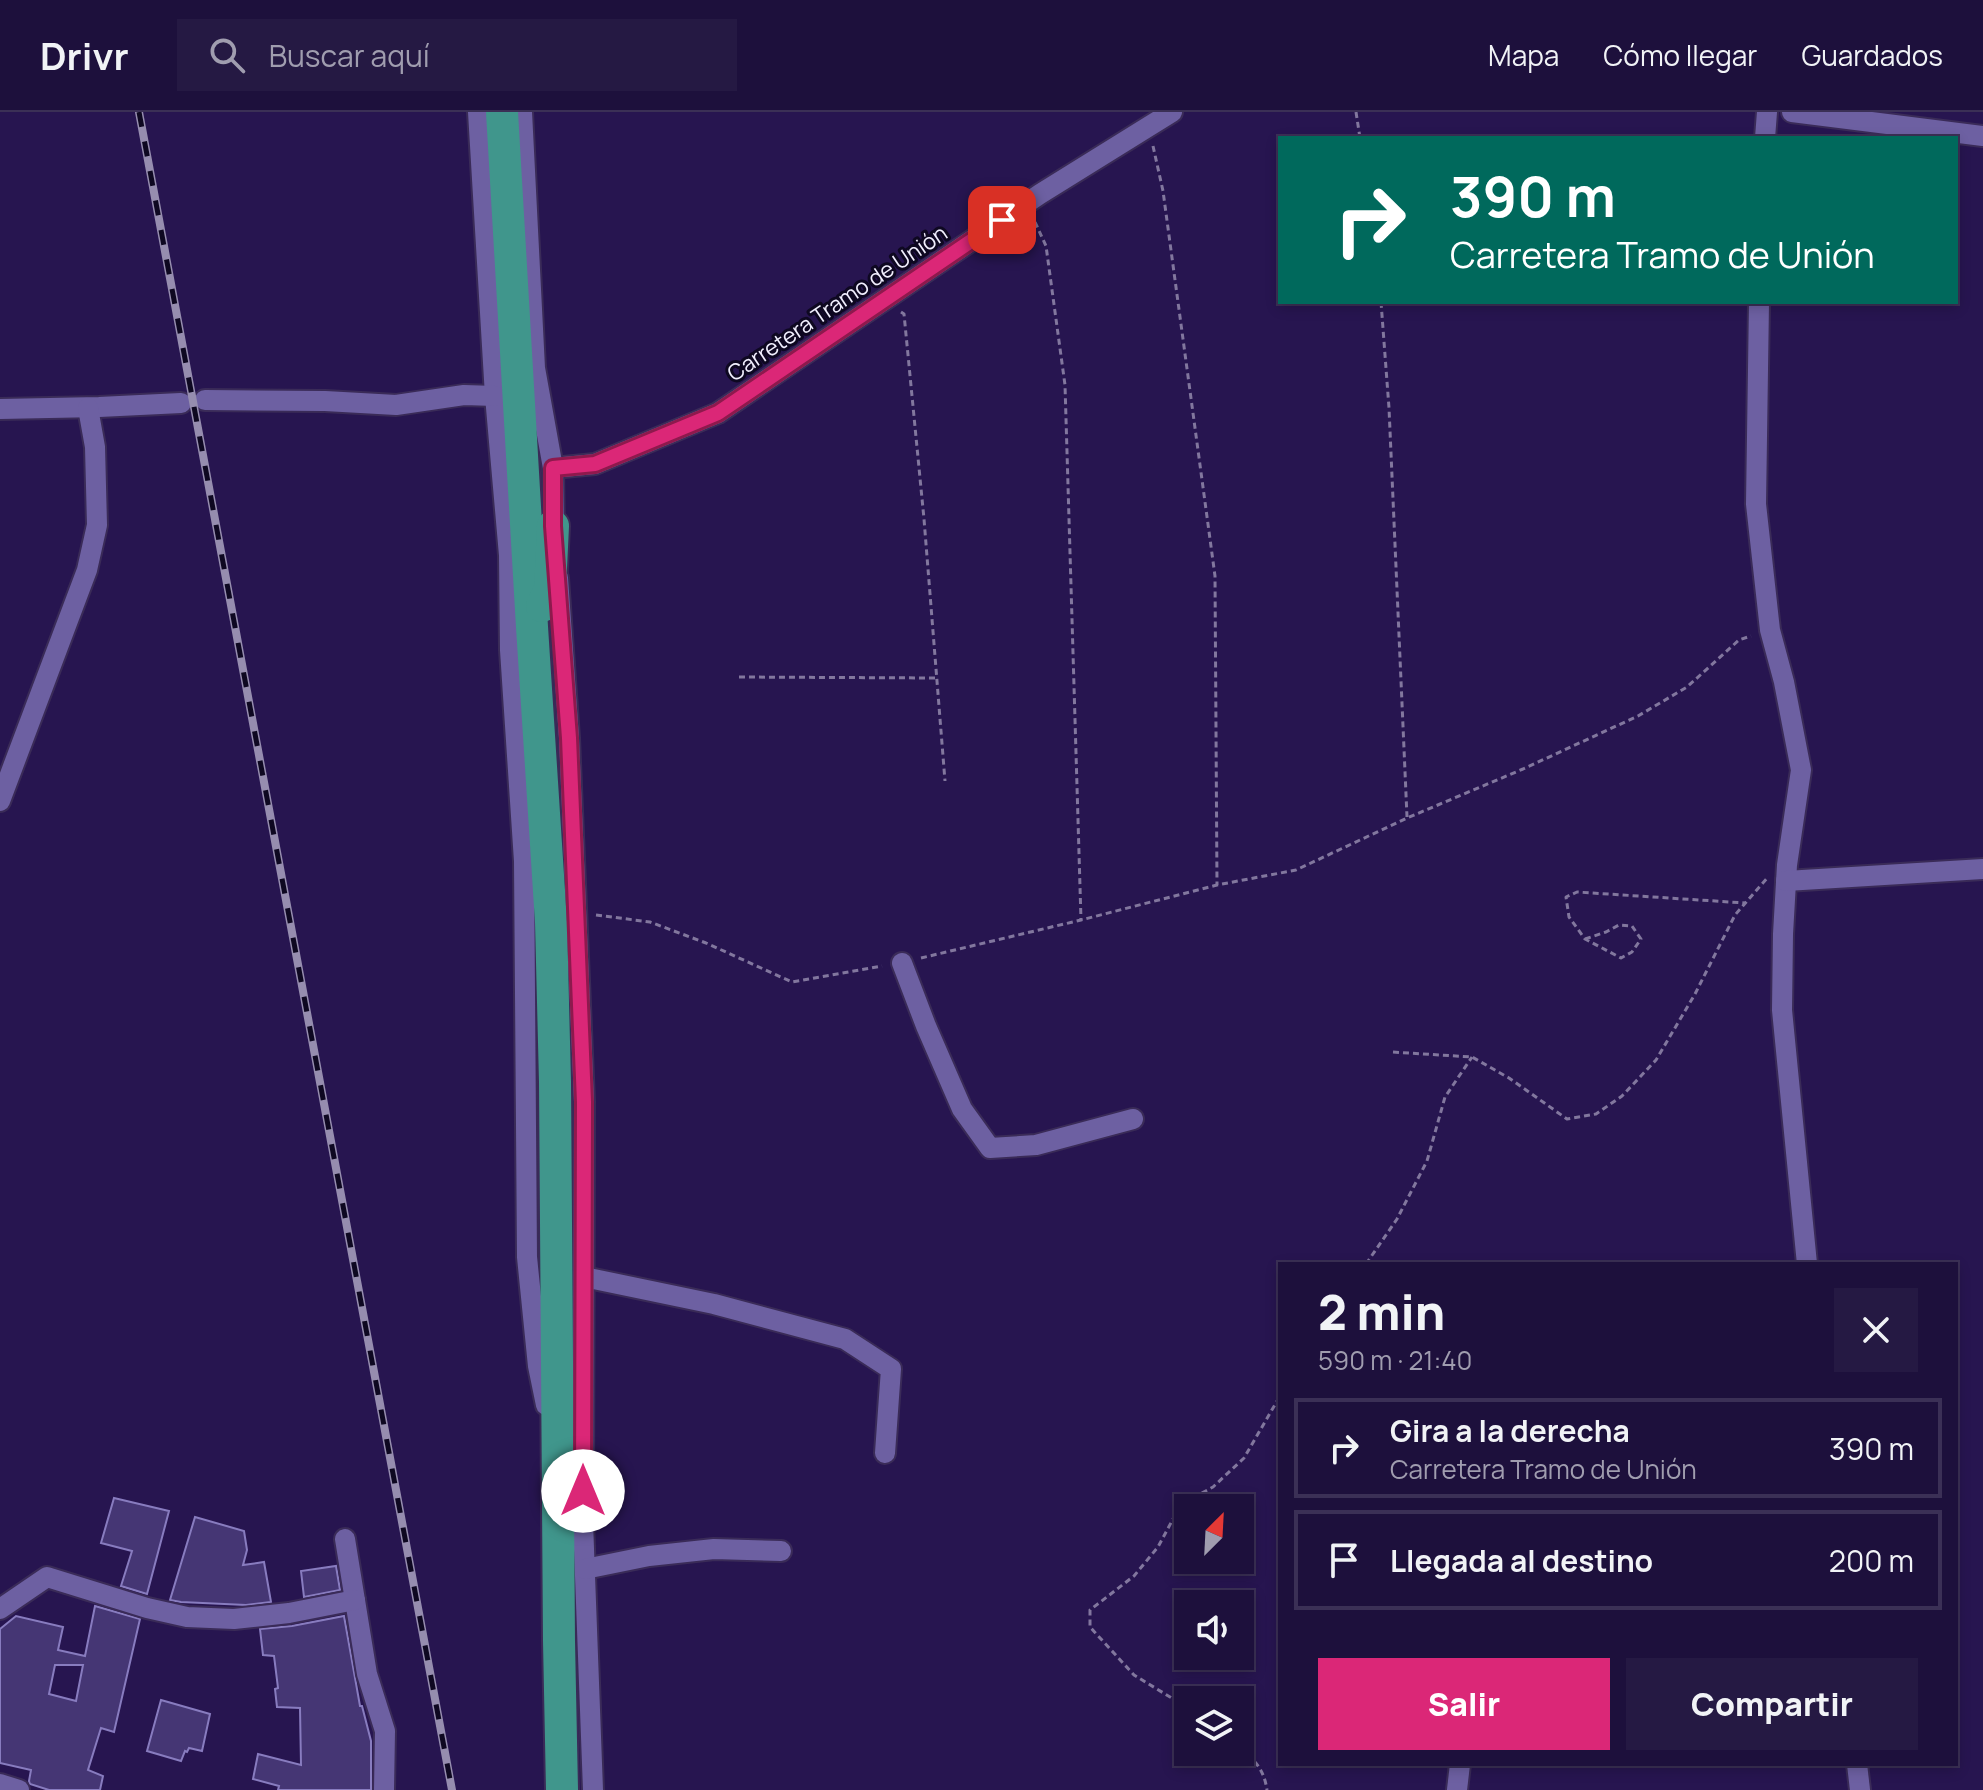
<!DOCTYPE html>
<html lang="es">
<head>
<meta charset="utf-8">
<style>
	:root { --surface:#1d103c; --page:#251943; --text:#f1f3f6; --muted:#a09daf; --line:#3b3056; --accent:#db2777 }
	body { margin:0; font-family:Manrope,sans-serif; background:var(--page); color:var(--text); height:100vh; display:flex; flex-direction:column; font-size:30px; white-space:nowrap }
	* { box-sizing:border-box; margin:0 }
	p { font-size:26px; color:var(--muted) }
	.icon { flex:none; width:44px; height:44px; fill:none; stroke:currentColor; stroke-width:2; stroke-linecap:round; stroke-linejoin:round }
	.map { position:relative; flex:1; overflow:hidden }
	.side { position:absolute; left:1278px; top:1150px; width:680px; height:504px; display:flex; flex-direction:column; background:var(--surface); border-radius:0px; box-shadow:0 4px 12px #0003,0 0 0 2px var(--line) }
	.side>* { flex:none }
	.hud { position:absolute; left:1278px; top:24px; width:680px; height:168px; border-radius:0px; box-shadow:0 4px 12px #0003,0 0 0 2px var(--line); background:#00695c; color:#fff; overflow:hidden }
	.needle { width:52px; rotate:24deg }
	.controls { position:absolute; left:1174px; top:1382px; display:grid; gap:16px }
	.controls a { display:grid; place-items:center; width:80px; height:80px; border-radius:0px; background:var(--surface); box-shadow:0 4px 12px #0003,0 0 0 2px var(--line); font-size:40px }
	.pin { position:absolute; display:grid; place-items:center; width:68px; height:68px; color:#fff; margin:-34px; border-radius:16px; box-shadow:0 4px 12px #0006 }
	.me { position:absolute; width:88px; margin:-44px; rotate:0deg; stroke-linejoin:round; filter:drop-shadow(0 0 6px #0008) }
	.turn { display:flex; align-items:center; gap:28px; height:168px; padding:0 40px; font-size:36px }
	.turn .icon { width:104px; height:104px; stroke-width:2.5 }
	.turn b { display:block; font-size:56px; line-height:68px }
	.round { display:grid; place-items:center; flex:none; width:84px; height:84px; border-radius:0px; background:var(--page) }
	.overview { display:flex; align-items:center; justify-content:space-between; height:136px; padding:0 40px }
	h1 { font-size:48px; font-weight:800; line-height:60px }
	.button { display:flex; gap:16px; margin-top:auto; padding:16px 40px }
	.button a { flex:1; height:92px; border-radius:0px; background:var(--accent); color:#fff; font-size:32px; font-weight:800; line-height:92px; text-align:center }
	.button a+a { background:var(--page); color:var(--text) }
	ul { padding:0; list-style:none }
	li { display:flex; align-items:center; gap:24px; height:100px; margin:0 16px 12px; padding:0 24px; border:4px solid var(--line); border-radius:0px }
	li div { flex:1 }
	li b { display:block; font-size:30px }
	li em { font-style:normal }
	header { display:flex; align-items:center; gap:48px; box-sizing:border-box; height:112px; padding:0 40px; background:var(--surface); border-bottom:2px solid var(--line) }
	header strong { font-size:38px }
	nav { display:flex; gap:44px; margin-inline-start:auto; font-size:28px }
	.search { width:560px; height:72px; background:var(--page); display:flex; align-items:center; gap:20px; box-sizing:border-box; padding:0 28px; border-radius:0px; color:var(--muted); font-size:30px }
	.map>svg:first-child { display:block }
</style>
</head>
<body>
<header>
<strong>Drivr</strong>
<div class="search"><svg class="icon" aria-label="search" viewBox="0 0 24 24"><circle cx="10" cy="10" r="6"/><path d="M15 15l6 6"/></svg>Buscar aquí</div>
<nav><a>Mapa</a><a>Cómo llegar</a><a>Guardados</a></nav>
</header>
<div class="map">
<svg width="1983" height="1678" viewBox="0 0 1983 1678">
	<rect width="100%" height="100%" fill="#271550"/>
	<!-- building -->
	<g fill="#453674" stroke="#887cbf" stroke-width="2" fill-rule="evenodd">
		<polygon points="114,1386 169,1399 147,1482 121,1474 132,1439 101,1431"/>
		<polygon points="195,1405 244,1419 247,1438 243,1453 264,1450 271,1490 246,1493 181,1490 170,1488"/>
		<polygon points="336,1454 340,1478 304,1485 301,1459"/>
		<path d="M95,1494L140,1507L114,1620L101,1616L88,1658L103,1664L100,1678H49L30,1672L29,1669L31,1658L0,1651V1517L16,1504L63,1515L58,1538L85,1544ZM55,1553H83L76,1589L49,1582Z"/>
		<polygon points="344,1504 360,1594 362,1594 371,1629 371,1678 278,1678 279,1674 253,1667 258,1642 301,1653 300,1596 277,1595 275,1577 278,1576 274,1544 263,1543 260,1517 292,1514"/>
		<polygon points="161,1588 210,1602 202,1639 189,1636 187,1640 185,1639 181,1649 147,1639"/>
	</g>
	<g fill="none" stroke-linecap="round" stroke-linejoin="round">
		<!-- minor casing -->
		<g stroke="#3a2b58" stroke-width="24">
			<g id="minor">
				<polyline points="478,0 495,284 509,443 510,538 524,749 527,1145 538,1254 546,1293"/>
				<polyline points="522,0 535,256 553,356 554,426"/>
				<polyline points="1792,0 1983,24"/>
				<polyline points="1765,26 1767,0"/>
				<polyline points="1759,190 1756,392 1770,518 1784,570 1801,658 1787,753 1783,822 1782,898 1807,1152"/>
				<polyline points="205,288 325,289 396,293 464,283 495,284"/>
				<polyline points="0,297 99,295 181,291"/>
				<polyline points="553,356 595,352 718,301 1040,82 1172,0"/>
				<polyline points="558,466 569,626 584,990 583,1410 593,1678"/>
				<polyline points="0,689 87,458 97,413 95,335 88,296"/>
				<polyline points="1786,769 1983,757"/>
				<polyline points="902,851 926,914 962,997 990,1036 1036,1033 1133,1007"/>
				<polyline points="584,1165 714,1192 845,1227 891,1257 885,1341"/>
				<polyline points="345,1427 367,1562 385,1619 384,1678"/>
				<polyline points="585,1457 649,1444 714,1437 781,1439"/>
				<polyline points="0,1497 47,1465 147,1496 187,1505 234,1507 289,1501 355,1488"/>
				<polyline points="1857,1652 1860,1678"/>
				<polyline points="0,1672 19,1678"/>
				<polyline points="1457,1678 1460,1652"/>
			</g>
		</g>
		<!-- trunk casing -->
		<g stroke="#3a2b58" stroke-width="36">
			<g id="trunk">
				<polyline points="502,0 532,515 551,810 555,970 559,1529 562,1678"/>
				<polyline points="542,494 550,477 553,414"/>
			</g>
		</g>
		<!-- path -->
		<g stroke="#82779e" stroke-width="3" stroke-dasharray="6 4" stroke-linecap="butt">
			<polyline points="1356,0 1360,26"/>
			<polyline points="1153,34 1163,79 1215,464 1217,773"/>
			<polyline points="1035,110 1046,134 1065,273 1081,808"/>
			<polyline points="1381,190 1389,296 1407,705"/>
			<polyline points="901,200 904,202 924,407 945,669"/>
			<polyline points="739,565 937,566"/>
			<polyline points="596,803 650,810 706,831 792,870 882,854"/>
			<polyline points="1585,827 1606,820 1619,813 1632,814 1641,827 1632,840 1621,846 1585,827 1569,805 1566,785 1577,780 1745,791"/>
			<polyline points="921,846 1081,808 1217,773 1296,758 1407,706 1523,657 1638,604 1687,575 1739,528 1751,524"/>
			<polyline points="1393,940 1472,945 1509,966 1567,1007 1596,1002 1622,984 1656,948 1695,882 1735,803 1768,765"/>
			<polyline points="1366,1152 1397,1107 1427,1049 1445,985 1472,945"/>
			<polyline points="1188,1596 1134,1563 1090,1515 1090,1498 1134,1464 1158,1435 1173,1407 1187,1389 1213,1375 1244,1346 1280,1284"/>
			<path d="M1240,1636C1256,1649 1264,1658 1267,1678"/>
		</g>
		<!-- minor -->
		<use href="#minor" stroke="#6d60a2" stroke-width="20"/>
		<!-- trunk -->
		<use href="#trunk" stroke="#40968c" stroke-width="32"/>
		<!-- rail casing -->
		<g stroke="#968daf" stroke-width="8">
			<polyline id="rail" points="139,0 452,1678"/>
		</g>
		<!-- rail -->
		<use href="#rail" stroke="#0e0821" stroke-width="5" stroke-dasharray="15" stroke-linecap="butt"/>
	</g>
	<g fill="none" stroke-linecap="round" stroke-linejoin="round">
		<!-- route casing -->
		<g stroke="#8e194d" stroke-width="20">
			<polyline id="route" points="583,1379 584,990 569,626 553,414 553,356 595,352 718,301 1002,108"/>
		</g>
		<!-- route -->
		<use href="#route" stroke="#db2777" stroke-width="14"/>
	</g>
	<g text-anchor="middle" stroke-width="6" stroke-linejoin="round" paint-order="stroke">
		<!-- street labels -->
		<g font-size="22" fill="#f1effe" stroke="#0e0821">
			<text transform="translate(837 191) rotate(-34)" y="8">Carretera Tramo de Unión</text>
		</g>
	</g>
</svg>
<div class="controls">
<a><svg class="needle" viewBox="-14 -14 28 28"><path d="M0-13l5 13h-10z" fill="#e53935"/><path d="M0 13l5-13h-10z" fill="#a09daf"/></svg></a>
<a><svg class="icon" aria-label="sound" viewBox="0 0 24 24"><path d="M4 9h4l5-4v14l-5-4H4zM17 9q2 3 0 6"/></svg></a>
<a><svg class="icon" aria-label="layers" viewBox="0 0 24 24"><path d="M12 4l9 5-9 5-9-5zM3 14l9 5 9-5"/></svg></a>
</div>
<div class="pin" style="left:1002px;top:108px;background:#d93025"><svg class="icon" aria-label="arrive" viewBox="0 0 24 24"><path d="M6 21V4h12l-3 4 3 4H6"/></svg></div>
<svg class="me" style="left:583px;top:1379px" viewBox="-20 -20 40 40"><circle r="19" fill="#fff"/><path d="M0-13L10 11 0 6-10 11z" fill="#db2777"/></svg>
<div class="hud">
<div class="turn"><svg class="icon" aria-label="right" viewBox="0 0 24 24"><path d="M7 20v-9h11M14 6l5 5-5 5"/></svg><div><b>390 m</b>Carretera Tramo de Unión</div></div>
</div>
<section class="side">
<div class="overview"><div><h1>2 min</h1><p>590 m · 21:40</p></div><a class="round"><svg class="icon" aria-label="close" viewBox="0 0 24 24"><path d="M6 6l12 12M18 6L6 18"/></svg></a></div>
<ul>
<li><svg class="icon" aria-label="right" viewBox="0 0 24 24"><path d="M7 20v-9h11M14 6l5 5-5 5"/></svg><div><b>Gira a la derecha</b><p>Carretera Tramo de Unión</p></div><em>390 m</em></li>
<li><svg class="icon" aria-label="arrive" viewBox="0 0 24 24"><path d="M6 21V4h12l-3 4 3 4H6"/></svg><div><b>Llegada al destino</b></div><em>200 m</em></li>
</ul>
<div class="button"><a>Salir</a><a>Compartir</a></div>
</section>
</div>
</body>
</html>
